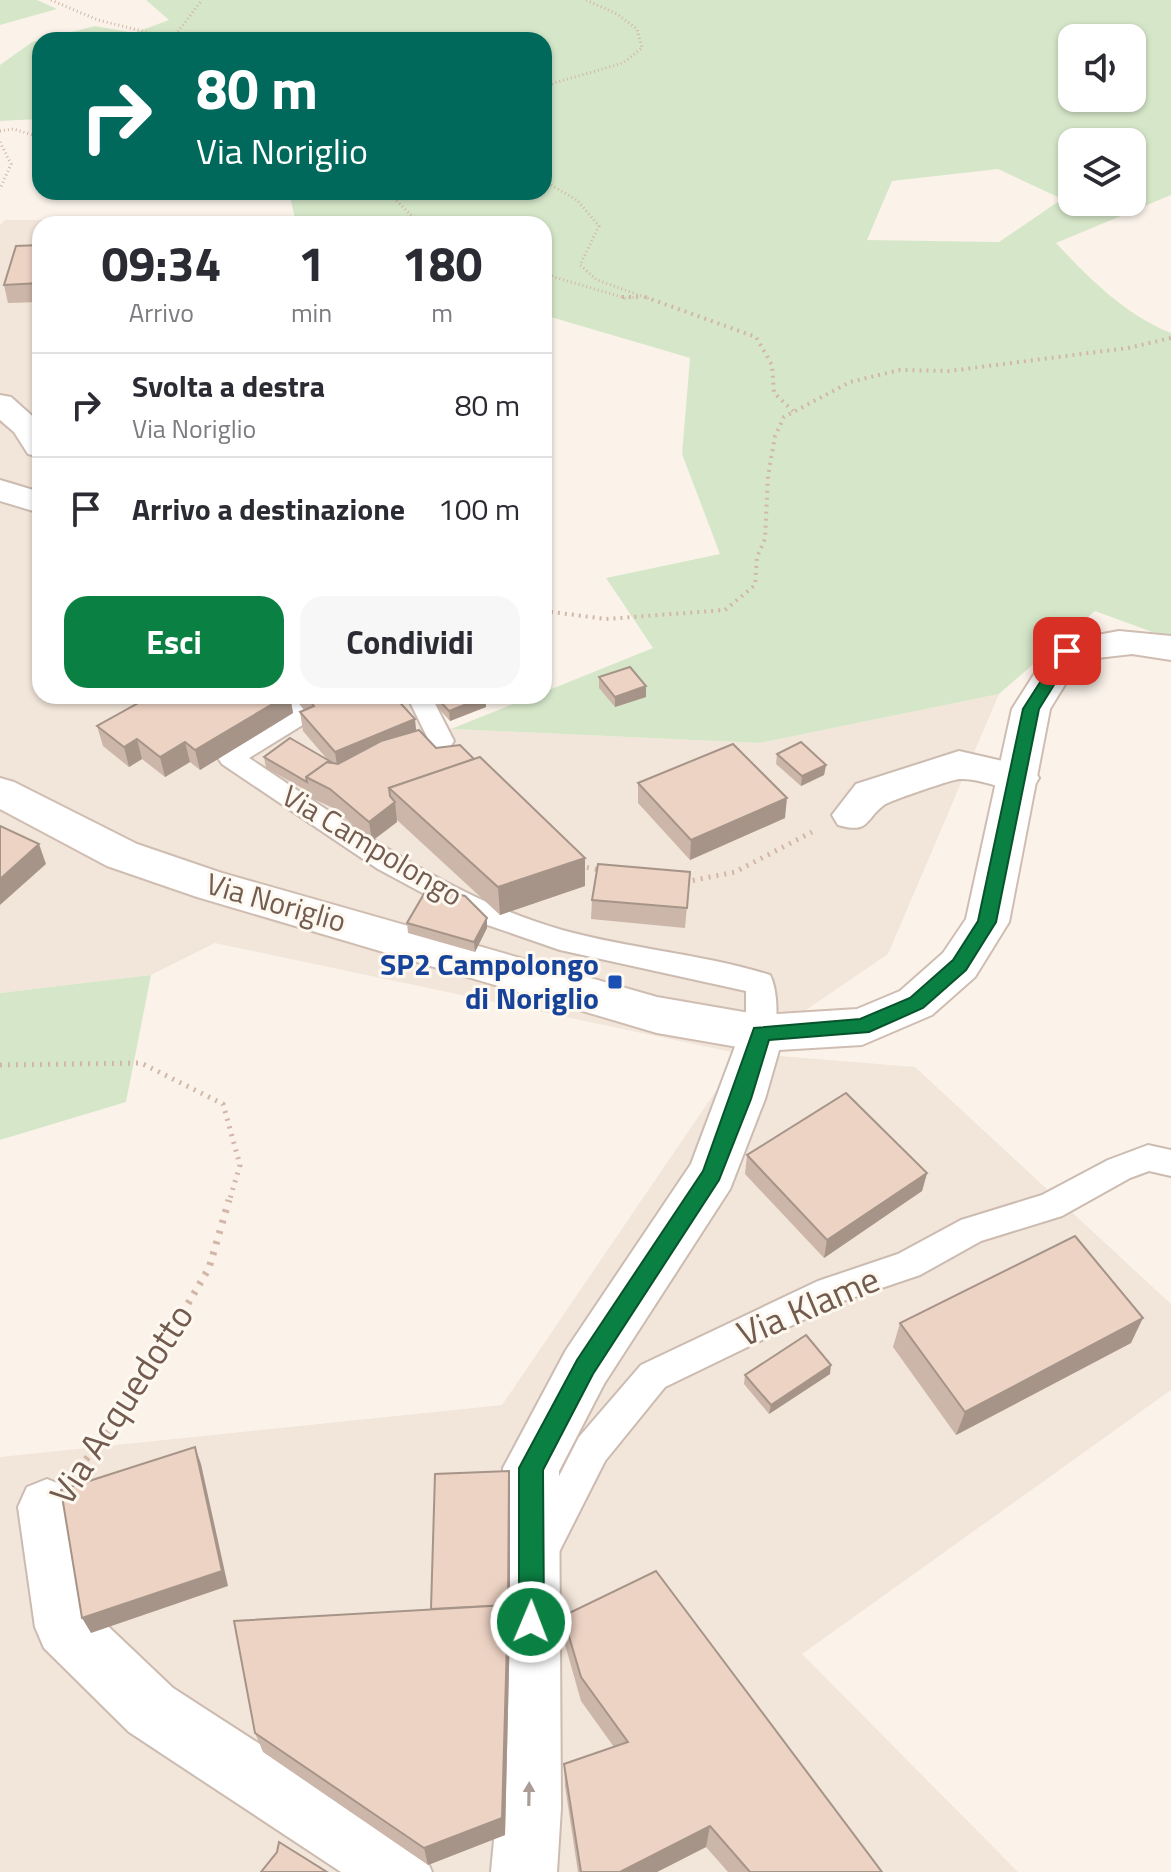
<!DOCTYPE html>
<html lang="it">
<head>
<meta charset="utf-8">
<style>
	:root { --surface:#fff; --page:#f7f7f7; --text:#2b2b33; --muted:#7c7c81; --line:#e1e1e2; --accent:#0b8043 }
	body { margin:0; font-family:"Titillium Web",sans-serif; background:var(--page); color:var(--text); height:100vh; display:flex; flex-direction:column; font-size:30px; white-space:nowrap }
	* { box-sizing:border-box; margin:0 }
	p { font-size:26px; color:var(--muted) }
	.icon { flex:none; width:44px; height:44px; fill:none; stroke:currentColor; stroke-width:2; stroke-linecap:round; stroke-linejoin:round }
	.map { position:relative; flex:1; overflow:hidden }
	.side { position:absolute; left:32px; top:216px; width:520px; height:488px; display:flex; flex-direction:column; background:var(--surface); border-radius:24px; box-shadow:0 2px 6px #0004 }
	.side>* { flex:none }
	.hud { position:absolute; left:32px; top:32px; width:520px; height:168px; border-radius:24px; box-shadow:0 2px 6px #0004; background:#00695c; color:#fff; overflow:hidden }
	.fabs { position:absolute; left:1058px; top:24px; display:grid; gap:16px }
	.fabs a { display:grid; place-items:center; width:88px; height:88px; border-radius:16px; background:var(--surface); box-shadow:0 2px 6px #0004; font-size:40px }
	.pin { position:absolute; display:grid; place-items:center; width:68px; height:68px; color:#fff; margin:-34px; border-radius:16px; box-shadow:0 4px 12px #0006 }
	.me { position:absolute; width:88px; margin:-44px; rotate:1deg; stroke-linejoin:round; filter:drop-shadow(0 0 6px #0008) }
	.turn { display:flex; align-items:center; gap:28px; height:168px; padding:0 32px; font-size:36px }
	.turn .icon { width:104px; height:104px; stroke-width:2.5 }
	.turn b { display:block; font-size:56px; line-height:68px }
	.eta { display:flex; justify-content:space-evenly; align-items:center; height:136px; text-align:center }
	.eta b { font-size:48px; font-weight:700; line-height:56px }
	.primary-button { display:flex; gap:16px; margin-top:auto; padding:16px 32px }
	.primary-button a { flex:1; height:92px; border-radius:24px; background:var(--accent); color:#fff; font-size:32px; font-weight:700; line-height:92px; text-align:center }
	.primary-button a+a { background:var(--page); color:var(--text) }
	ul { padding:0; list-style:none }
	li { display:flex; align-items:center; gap:24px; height:104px; padding:0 32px; border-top:2px solid var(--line) }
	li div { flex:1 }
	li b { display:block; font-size:30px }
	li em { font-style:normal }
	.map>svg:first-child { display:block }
</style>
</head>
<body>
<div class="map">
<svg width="1171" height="1872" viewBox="0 0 1171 1872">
	<rect width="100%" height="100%" fill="#fbf3ea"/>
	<!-- residential -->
	<polygon fill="#f2e5d9" points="5,220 126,220 125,224 40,224 40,696 428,696 451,729 759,743 999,694 888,954 743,1053 915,1067 1171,1304 1171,1390 802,1654 1018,1872 0,1872 0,1457 502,1405 741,1054 215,943 151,975 0,993 0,225"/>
	<!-- green -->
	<g fill="#d6e7c9" fill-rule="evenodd">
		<polygon points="0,0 37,0 57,9 0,25"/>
		<path d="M146,0H1171V195L1056,243C1090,279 1124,314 1171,333V639L1095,611L999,694L759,743L451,729L533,696H544V692L653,648L606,578L720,554L682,454L690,358L544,315V224L296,223L289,192H544V40H40V119L0,121V65L32,42L95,26L134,33L169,20ZM1072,38H1132V98H1072ZM1072,142H1132V202H1072ZM998,169L1062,199L999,242L867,240L892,181Z"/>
		<polygon points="151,975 126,1102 0,1140 0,993"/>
	</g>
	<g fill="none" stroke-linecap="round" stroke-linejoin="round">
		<!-- lane casing -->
		<g stroke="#ccbbb0" stroke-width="4">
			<g id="lane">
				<path d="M271,696H297L312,715L309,721L249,758C348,823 447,897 562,930C630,949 703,954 770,975C778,990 779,1026 771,1041L761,1044L751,1041L746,1033V991L560,950L473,920L378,869L222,764L218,758L222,752L285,713Z"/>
				<polygon points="407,696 431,696 454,741 450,747 441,749 432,747"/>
				<polygon points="1148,1145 1171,1150 1171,1176 1149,1171 1130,1178 1062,1216 981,1241 920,1275 840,1302 665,1387 605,1461 555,1560 542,1565 529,1560 523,1547 579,1437 641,1365 818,1281 898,1254 961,1220 1042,1195 1108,1160"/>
			</g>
		</g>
		<!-- street casing -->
		<g stroke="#ccbbb0" stroke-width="4">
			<g id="street">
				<polygon points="0,395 11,397 40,423 40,457 28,454 14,432 0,420"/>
				<polygon points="0,480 40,492 40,513 0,501"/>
				<path d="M959,751L1033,768L1039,778L1033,788C1007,795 986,778 960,779C953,779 889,801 884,805C864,820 870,834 838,825L832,815L856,784Z"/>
				<polygon points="761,1015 777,1020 784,1033 765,1099 730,1189 604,1384 559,1471 561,1808 557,1872 491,1872 497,1808 503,1468 566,1350 691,1164 745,1020"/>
				<polygon points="47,1479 67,1487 76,1507 93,1612 173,1688 422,1849 432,1872 341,1872 129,1732 44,1648 35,1627 18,1507 27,1487"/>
			</g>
		</g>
		<!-- secondary casing -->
		<g stroke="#d0bdb1" stroke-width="4">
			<polygon id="secondary" points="1119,631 1171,636 1171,660 1132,654 1080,660 1050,709 1009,922 975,977 932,1015 862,1045 761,1051 657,1033 197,897 107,866 0,809 0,778 14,782 137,844 222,873 657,997 761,1015 857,1009 900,991 943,953 966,919 1012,709 1054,643"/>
		</g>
		<!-- path-far3 -->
		<g stroke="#d2b6a7" stroke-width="3" stroke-dasharray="1 3" stroke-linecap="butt">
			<polyline points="51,0 98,20 178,40"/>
			<polyline points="173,38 202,0"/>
			<polyline points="544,86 623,63 642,48 637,29 617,14 586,0"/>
			<polyline points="0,131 13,129 40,137"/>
			<polyline points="0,142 11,164 0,189"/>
			<polyline points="544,181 577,200 599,226 580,265 597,280 650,299"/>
			<polyline points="388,192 412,216 428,224"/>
			<polyline points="544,274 625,298 640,297"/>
		</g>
		<!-- path-far2 -->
		<g stroke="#d2b6a7" stroke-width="4" stroke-dasharray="2 5" stroke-linecap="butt">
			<polyline points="622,297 638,297"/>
			<polyline points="645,297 756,337 772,365 774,393 793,411"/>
			<polyline points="544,611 606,619 725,610 755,585 757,557 765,539 768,476 775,436 784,417 850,382 900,370 949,371 1128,348 1171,338"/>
		</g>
		<!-- path-far1 -->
		<g stroke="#d2b6a7" stroke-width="5" stroke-dasharray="2 6" stroke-linecap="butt">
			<polyline points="579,866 600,870"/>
			<polyline points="685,882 735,872 812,832"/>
			<polyline points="0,1065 141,1063 223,1104 240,1165 229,1202"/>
		</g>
		<!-- path -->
		<polyline stroke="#d2b6a7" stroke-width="7" stroke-dasharray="3 8" stroke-linecap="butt" points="79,1468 123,1414 209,1268 229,1200"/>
		<!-- lane -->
		<use href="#lane" fill="#fff" fill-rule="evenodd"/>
		<!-- street -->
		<use href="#street" fill="#fff" fill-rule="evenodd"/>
		<!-- secondary -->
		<use href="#secondary" fill="#fff" fill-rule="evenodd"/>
	</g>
	<!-- wall -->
	<g fill="#ccb5a9">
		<polygon points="40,245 40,302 8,303 4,285"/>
		<polygon points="599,677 646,697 615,707 599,688"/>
		<polygon points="180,696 290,696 293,713 200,770 190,762 165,777 142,759 129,767 103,746 97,726 167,703"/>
		<polygon points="293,696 394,696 416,731 585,886 500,915 397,820 397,822 372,841 333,808 309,797 309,792 266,768 264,757 327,759 303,731 300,712 304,710"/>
		<polygon points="485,697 486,707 450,721 438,708 437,698"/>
		<polygon points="777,754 826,765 824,775 801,786 776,764"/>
		<polygon points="638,783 785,818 690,860 638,803"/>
		<polygon points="690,872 685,928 591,919 592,900"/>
		<polygon points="487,918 487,928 475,952 408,933 407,923"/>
		<polygon points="747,1155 927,1173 922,1191 824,1258 745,1174"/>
		<polygon points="900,1323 1131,1343 956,1435 893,1347"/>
		<polygon points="830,1374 769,1414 744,1384 745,1375"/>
		<polygon points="509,1471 510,1488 510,1626 505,1835 428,1865 263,1752 255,1733 431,1609"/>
		<polygon points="563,1616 882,1872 728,1872 706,1847 657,1872 578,1872 565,1786 564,1764 614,1747 581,1701 564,1641"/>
	</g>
	<!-- shaded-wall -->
	<g fill="#a69489">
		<polygon points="646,686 646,697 615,707 615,697"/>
		<polygon points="286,696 290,696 293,713 200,770 195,750"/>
		<polygon points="485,697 486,707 450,721 449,711"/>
		<polygon points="415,719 417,738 338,772 335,752"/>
		<polygon points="137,739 142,759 129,767 124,747"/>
		<polygon points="185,742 190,762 165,777 160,757"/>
		<polygon points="826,765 824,775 801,786 802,776"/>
		<polygon points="787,798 785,818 690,860 691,840"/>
		<polygon points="395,802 397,822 372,841 369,822"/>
		<polygon points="39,844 46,864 0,905 0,879"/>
		<polygon points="585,858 585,886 500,915 498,887"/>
		<polygon points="487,918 487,928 475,952 474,942"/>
		<polygon points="927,1173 922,1191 824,1258 827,1240"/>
		<polygon points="1143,1318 1131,1343 956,1435 965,1412"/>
		<polygon points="831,1365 830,1374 769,1414 771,1405"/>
		<polygon points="195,1447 201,1464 228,1586 91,1633 82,1618"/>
		<polygon points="509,1471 510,1488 510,1626 505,1835 428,1865 424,1848"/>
		<polygon points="710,1826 706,1847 657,1872 620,1872"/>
	</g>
	<!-- building -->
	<g fill="#edd3c4" stroke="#a69489" stroke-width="2">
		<polygon points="40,245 40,283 4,285 16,246"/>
		<polygon points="630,667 646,686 615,697 599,677"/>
		<polygon points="151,696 158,696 167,703 180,696 286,696 195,750 185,742 160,757 137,739 124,747 97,726"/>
		<polygon points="306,696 394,696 415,719 335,752 300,712 314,706"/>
		<polygon points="443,696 484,696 485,697 449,711 437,698"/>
		<polygon points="419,730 436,748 460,745 474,759 389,788 390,796 395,802 369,822 330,789 306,777 327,762 338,764 381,741"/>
		<polygon points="290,738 333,763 327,762 306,777 307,782 264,757"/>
		<polygon points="801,742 826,765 802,776 777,754"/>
		<polygon points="733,744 787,798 691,840 638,783"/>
		<polygon points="480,757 585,858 498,887 389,788"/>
		<polygon points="0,826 39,844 0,879"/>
		<polygon points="598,864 690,872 687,908 592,900"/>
		<polygon points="428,887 465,896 487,918 474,942 407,923"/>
		<polygon points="846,1093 927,1173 827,1240 747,1155"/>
		<polygon points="1075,1236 1143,1318 965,1412 900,1323"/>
		<polygon points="806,1335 831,1365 771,1405 745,1375"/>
		<polygon points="195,1447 222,1571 82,1618 61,1490"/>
		<polygon points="509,1471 508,1611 508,1605 431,1609 435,1474"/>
		<polygon points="656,1571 882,1872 750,1872 710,1826 620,1872 581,1872 564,1764 628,1742 581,1677 563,1616"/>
		<polygon points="508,1605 502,1818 424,1848 255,1733 234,1621"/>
		<polygon points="279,1842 327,1872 261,1872 277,1852"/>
	</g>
	<!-- one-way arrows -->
	<defs><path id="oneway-solid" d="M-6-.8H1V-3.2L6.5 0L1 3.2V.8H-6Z" transform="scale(2)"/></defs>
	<use fill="#ab9d95" href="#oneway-solid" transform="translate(529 1794) rotate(-89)"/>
	<!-- route -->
	<polygon fill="#0b8043" stroke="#07532c" stroke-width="2" points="1067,646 1075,651 1039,709 996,922 966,970 923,1008 869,1032 769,1040 751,1099 719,1180 593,1374 543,1470 544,1622 540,1631 531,1634 523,1631 519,1622 519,1468 577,1360 703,1171 754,1028 860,1019 910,998 953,960 978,921 1023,709 1062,648"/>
	<!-- markers -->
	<rect fill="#1a4fb4" stroke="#fdf8f0" stroke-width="3" x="607" y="974" width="16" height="16" rx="4"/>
	<g text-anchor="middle" stroke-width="6" stroke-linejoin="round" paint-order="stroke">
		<!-- street labels -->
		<g font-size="30" fill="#735b4f" stroke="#fdf8f0">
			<text transform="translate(372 846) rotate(31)" y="10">Via Campolongo</text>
			<text transform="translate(276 903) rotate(16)" y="10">Via Noriglio</text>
		</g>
		<!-- transit labels -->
		<g font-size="30" font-weight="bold" fill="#164399" stroke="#fdf8f0" text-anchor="end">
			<text x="599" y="975">SP2 Campolongo<tspan x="599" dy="34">di Noriglio</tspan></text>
		</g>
		<!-- near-street labels -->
		<g font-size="36" fill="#735b4f" stroke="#fdf8f0">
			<text transform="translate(808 1306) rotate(-23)" y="13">Via Klame</text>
			<text transform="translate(121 1404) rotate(-57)" y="13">Via Acquedotto</text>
		</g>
	</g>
</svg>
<div class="fabs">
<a><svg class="icon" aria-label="sound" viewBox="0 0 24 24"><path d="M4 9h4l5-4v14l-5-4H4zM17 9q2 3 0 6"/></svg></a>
<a><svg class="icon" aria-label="layers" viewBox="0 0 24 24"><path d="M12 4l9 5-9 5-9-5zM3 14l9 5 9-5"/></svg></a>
</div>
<div class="pin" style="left:1067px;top:651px;background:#d93025"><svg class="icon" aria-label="arrive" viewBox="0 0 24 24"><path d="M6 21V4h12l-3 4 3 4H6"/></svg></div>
<svg class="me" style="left:531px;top:1622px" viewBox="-20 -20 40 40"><circle r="17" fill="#0b8043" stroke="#fff" stroke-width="3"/><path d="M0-11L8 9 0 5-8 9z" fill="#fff"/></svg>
<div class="hud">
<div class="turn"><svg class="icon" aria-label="right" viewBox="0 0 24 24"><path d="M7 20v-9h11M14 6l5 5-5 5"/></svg><div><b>80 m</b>Via Noriglio</div></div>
</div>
<section class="side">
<div class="eta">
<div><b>09:34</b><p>Arrivo</p></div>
<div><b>1</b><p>min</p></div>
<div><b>180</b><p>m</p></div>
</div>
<ul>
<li><svg class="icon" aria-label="right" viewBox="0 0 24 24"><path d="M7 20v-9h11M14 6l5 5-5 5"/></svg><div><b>Svolta a destra</b><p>Via Noriglio</p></div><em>80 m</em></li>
<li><svg class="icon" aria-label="arrive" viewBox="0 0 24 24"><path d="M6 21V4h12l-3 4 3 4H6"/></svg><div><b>Arrivo a destinazione</b></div><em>100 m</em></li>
</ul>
<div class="primary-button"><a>Esci</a><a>Condividi</a></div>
</section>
</div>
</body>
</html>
